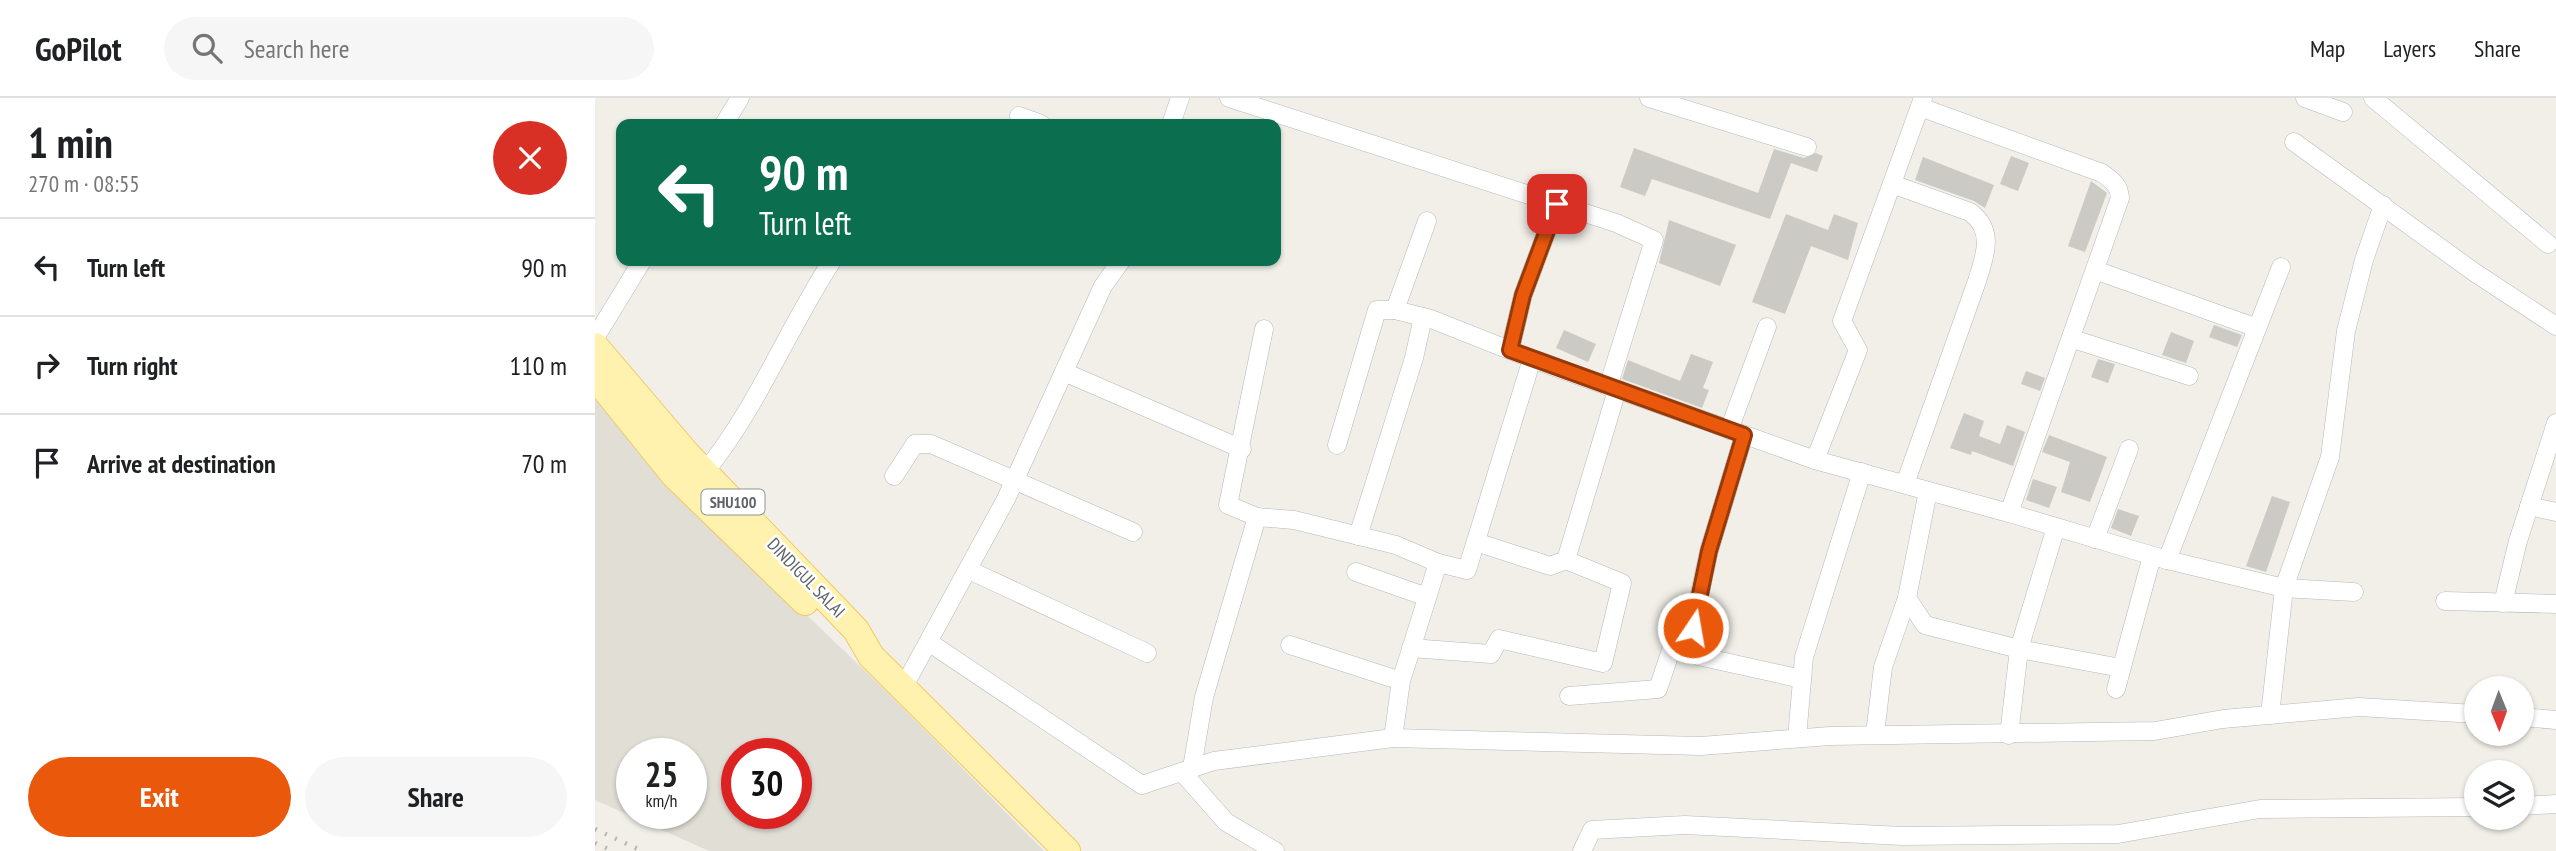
<!DOCTYPE html>
<html lang="en">
<head>
<meta charset="utf-8">
<style>
	:root { --surface:#fff; --page:#f6f6f6; --text:#202124; --muted:#757577; --line:#e0e0e0; --accent:#ea580c }
	body { margin:0; font-family:"PT Sans Narrow",sans-serif; background:var(--page); color:var(--text); height:100vh; display:flex; flex-direction:column; font-size:26px; white-space:nowrap }
	* { box-sizing:border-box; margin:0 }
	p { font-size:23px; color:var(--muted) }
	.icon { flex:none; width:38px; height:38px; fill:none; stroke:currentColor; stroke-width:2; stroke-linecap:round; stroke-linejoin:round }
	.map { position:relative; flex:1; overflow:hidden }
	.sheet { display:flex; flex-direction:column; background:var(--surface); width:595px }
	.sheet>* { flex:none }
	.top-card { position:absolute; left:21px; top:21px; width:665px; height:147px; border-radius:14px; box-shadow:0 2px 5px #0004; background:#0b6e4f; color:#fff; overflow:hidden }
	.needle { width:46px; rotate:179deg }
	.fabs { position:absolute; left:1869px; top:578px; display:grid; gap:14px }
	.fabs a { display:grid; place-items:center; width:70px; height:70px; border-radius:50%; background:var(--surface); box-shadow:0 2px 5px #0004; font-size:35px }
	.speed { position:absolute; left:21px; top:640px; display:flex; gap:14px; font-size:35px; font-weight:700; text-align:center }
	.speed>* { display:grid; place-content:center; width:91px; height:91px; border-radius:50%; background:var(--surface); box-shadow:0 2px 5px #0004; line-height:1 }
	.speed small { font-size:18px; font-weight:400 }
	.speed .limit { border:10px solid #d22; background:#fff; color:#111 }
	.pin { position:absolute; display:grid; place-items:center; width:60px; height:60px; color:#fff; margin:-30px; border-radius:14px; box-shadow:0 4px 10px #0006 }
	.me { position:absolute; width:77px; margin:-38px; rotate:12deg; stroke-linejoin:round; filter:drop-shadow(0 0 5px #0008) }
	.turn { display:flex; align-items:center; gap:24px; height:147px; padding:0 28px; font-size:32px }
	.turn .icon { width:91px; height:91px; stroke-width:2.5 }
	.turn b { display:block; font-size:49px; line-height:60px }
	.round { display:grid; place-items:center; flex:none; width:74px; height:74px; border-radius:37px; background:var(--page) }
	.overview { display:flex; align-items:center; justify-content:space-between; height:119px; padding:0 28px }
	h1 { font-size:42px; font-weight:700; line-height:52px }
	.action { display:flex; gap:14px; margin-top:auto; padding:14px 28px }
	.action a { flex:1; height:80px; border-radius:42px; background:var(--accent); color:#fff; font-size:28px; font-weight:700; line-height:80px; text-align:center }
	.action a+a { background:var(--page); color:var(--text) }
	ul { padding:0; list-style:none }
	li { display:flex; align-items:center; gap:21px; height:98px; padding:0 28px; border-top:2px solid var(--line) }
	li div { flex:1 }
	li b { display:block; font-size:26px }
	li em { font-style:normal }
	header { display:flex; align-items:center; gap:42px; box-sizing:border-box; height:98px; padding:0 35px; background:var(--surface); border-bottom:2px solid var(--line) }
	header strong { font-size:33px }
	nav { display:flex; gap:38px; margin-inline-start:auto; font-size:24px }
	.search { width:490px; height:63px; background:var(--page); display:flex; align-items:center; gap:18px; box-sizing:border-box; padding:0 24px; border-radius:38px; color:var(--muted); font-size:26px }
	main { display:flex; flex:1; min-height:0 }
	.map>svg:first-child { display:block }
</style>
</head>
<body>
<header>
<strong>GoPilot</strong>
<div class="search"><svg class="icon" aria-label="search" viewBox="0 0 24 24"><circle cx="10" cy="10" r="6"/><path d="M15 15l6 6"/></svg>Search here</div>
<nav><a>Map</a><a>Layers</a><a>Share</a></nav>
</header>
<main>
<section class="sheet">
<div class="overview"><div><h1>1 min</h1><p>270 m · 08:55</p></div><a class="round" style="background:#d93025;color:#fff"><svg class="icon" aria-label="close" viewBox="0 0 24 24"><path d="M6 6l12 12M18 6L6 18"/></svg></a></div>
<ul>
<li><svg class="icon" aria-label="left" viewBox="0 0 24 24"><path d="M17 20v-9H6M10 6l-5 5 5 5"/></svg><div><b>Turn left</b></div><em>90 m</em></li>
<li><svg class="icon" aria-label="right" viewBox="0 0 24 24"><path d="M7 20v-9h11M14 6l5 5-5 5"/></svg><div><b>Turn right</b></div><em>110 m</em></li>
<li><svg class="icon" aria-label="arrive" viewBox="0 0 24 24"><path d="M6 21V4h12l-3 4 3 4H6"/></svg><div><b>Arrive at destination</b></div><em>70 m</em></li>
</ul>
<div class="action"><a>Exit</a><a>Share</a></div>
</section>
<div class="map">
<svg width="1961" height="753" viewBox="0 0 1961 753">
	<rect width="100%" height="100%" fill="#f1efe8"/>
	<!-- education -->
	<path fill="#e1ded6" fill-rule="evenodd" d="M0,298L64,375L295,597L449,753H114L0,702ZM37,656H96V716H37ZM142,656H201V716H142Z"/>
	<!-- building -->
	<g fill="#cccac5">
		<polygon points="1039,50 1163,95 1179,51 1209,60 1221,55 1228,58 1222,74 1196,65 1175,121 1057,81 1050,98 1025,89"/>
		<polygon points="1416,58 1434,65 1423,93 1405,86"/>
		<polygon points="1328,59 1399,87 1390,110 1379,103 1320,82"/>
		<polygon points="1496,83 1512,95 1490,154 1473,148"/>
		<polygon points="1191,116 1233,132 1239,116 1263,125 1253,162 1216,148 1190,216 1157,204"/>
		<polygon points="1074,122 1141,147 1125,188 1064,165"/>
		<polygon points="1619,227 1647,237 1642,249 1614,239"/>
		<polygon points="969,232 1001,246 993,264 961,250"/>
		<polygon points="1576,234 1599,243 1591,265 1567,257"/>
		<polygon points="1096,256 1118,264 1108,290 1114,292 1107,310 1027,281 1033,262 1085,283"/>
		<polygon points="1503,261 1520,266 1513,285 1496,279"/>
		<polygon points="1431,273 1450,280 1445,293 1426,286"/>
		<polygon points="1369,315 1389,323 1384,338 1405,346 1412,327 1430,334 1418,368 1377,353 1376,357 1355,350"/>
		<polygon points="1454,337 1512,359 1495,404 1466,394 1475,364 1447,354"/>
		<polygon points="1438,381 1462,389 1454,410 1431,402"/>
		<polygon points="1677,398 1695,404 1671,474 1651,468"/>
		<polygon points="1523,411 1544,418 1536,438 1516,430"/>
	</g>
	<g fill="none" stroke-linecap="round" stroke-linejoin="round">
		<!-- minor casing -->
		<g stroke="#b5b8bc" stroke-width="19">
			<g id="minor">
				<polyline points="634,0 1021,125 1059,142 1013,289"/>
				<polyline points="1054,0 1212,49"/>
				<polyline points="1710,0 1748,14"/>
				<polyline points="1778,0 1953,146"/>
				<path d="M1325,9L1507,75C1518,83 1524,87 1525,100L1414,415"/>
				<polyline points="424,18 446,26"/>
				<polyline points="129,26 145,0"/>
				<polyline points="576,26 585,0"/>
				<polyline points="1699,44 1879,174 1961,228"/>
				<path d="M1297,86L1375,114C1400,132 1390,158 1382,183L1310,386"/>
				<polyline points="1500,172 1662,230"/>
				<polyline points="800,212 832,123"/>
				<polyline points="669,231 633,407 662,419 699,422 801,447 843,465"/>
				<polyline points="0,240 47,163"/>
				<polyline points="1478,241 1594,278"/>
				<polyline points="915,252 928,197 962,106"/>
				<polyline points="469,274 647,351"/>
				<polyline points="1134,332 1172,229"/>
				<polyline points="742,347 782,212 800,212 836,221 937,261 1220,362 1414,415 1572,462 1689,490 1759,494"/>
				<polyline points="1220,362 1263,252 1247,223 1328,0"/>
				<path d="M110,374C162,310 192,232 237,163"/>
				<polyline points="299,378 320,346 336,346 538,434"/>
				<polyline points="1333,393 1312,500 1330,527 1424,551 1526,570"/>
				<polyline points="1934,408 1961,414"/>
				<polyline points="763,438 819,260 828,219"/>
				<polyline points="1500,441 1534,351"/>
				<polyline points="881,444 955,468 971,462 1022,292"/>
				<polyline points="1572,462 1686,169"/>
				<polyline points="374,472 552,555"/>
				<polyline points="761,474 832,499"/>
				<polyline points="1850,503 1961,506"/>
				<polyline points="1908,505 1923,443 1961,325"/>
				<polyline points="335,545 547,687 619,663 798,640 1106,648 1235,638 1560,633 1628,621 1764,609 1881,616"/>
				<polyline points="695,547 806,583"/>
				<polyline points="816,550 896,556 904,541 1008,565 1027,485 971,462"/>
				<polyline points="1092,555 1114,453 1149,337"/>
				<polyline points="308,590 411,401 508,188 526,163"/>
				<polyline points="1521,591 1557,458"/>
				<polyline points="974,598 1063,591 1076,552 1207,581"/>
				<polyline points="1675,617 1689,490 1735,359 1751,233 1769,162 1788,107"/>
				<polyline points="1927,619 1961,622"/>
				<polyline points="1280,636 1288,569 1312,500"/>
				<polyline points="1414,637 1424,551 1461,429"/>
				<polyline points="798,640 806,583 843,465 872,472 937,261"/>
				<polyline points="1202,640 1209,559 1267,374"/>
				<polyline points="597,670 609,599 662,419"/>
				<polyline points="587,674 631,724 680,753"/>
				<polyline points="1927,708 1961,706"/>
				<polyline points="987,753 997,732 1090,727 1307,738 1523,736 1665,711 1881,709"/>
			</g>
		</g>
		<!-- primary casing -->
		<g stroke="#f2c960" stroke-width="28">
			<g id="primary">
				<polyline points="0,248 92,356 261,532 276,558 472,753"/>
				<polyline points="0,279 79,377 210,504"/>
			</g>
		</g>
		<!-- minor -->
		<use href="#minor" stroke="#fff" stroke-width="18"/>
		<!-- primary -->
		<use href="#primary" stroke="#fff2af" stroke-width="26"/>
		<!-- rail -->
		<g stroke="#b6b7b8" stroke-width="4.5" stroke-dasharray="2 9" stroke-linecap="butt">
			<polyline points="0,731 47,753"/>
			<polyline points="0,745 18,753"/>
		</g>
	</g>
	<g fill="none" stroke-linecap="round" stroke-linejoin="round">
		<!-- route casing -->
		<g stroke="#983908" stroke-width="18">
			<polyline id="route" points="962,106 928,197 915,252 1149,337 1114,453 1098,530"/>
		</g>
		<!-- route -->
		<use href="#route" stroke="#ea580c" stroke-width="12"/>
	</g>
	<g text-anchor="middle" stroke-width="5" stroke-linejoin="round" paint-order="stroke">
		<!-- shield labels -->
		<rect fill="#fff" stroke="#8f9295" stroke-width="2" x="106.5" y="391.5" width="63" height="25" rx="5"/>
		<g font-size="16" font-weight="bold" fill="#5f6368">
			<text x="138" y="410">SHU100</text>
		</g>
		<!-- street labels -->
		<g font-size="18" fill="#5f6368" stroke="#fff">
			<text transform="translate(211 480) rotate(46)" y="6">DINDIGUL SALAI</text>
		</g>
	</g>
</svg>
<div class="fabs">
<a><svg class="needle" viewBox="-14 -14 28 28"><path d="M0-13l5 13h-10z" fill="#e53935"/><path d="M0 13l5-13h-10z" fill="#757577"/></svg></a>
<a><svg class="icon" aria-label="layers" viewBox="0 0 24 24"><path d="M12 4l9 5-9 5-9-5zM3 14l9 5 9-5"/></svg></a>
</div>
<div class="speed"><div>25<small>km/h</small></div><div class="limit">30</div></div>
<div class="pin" style="left:962px;top:106px;background:#d93025"><svg class="icon" aria-label="arrive" viewBox="0 0 24 24"><path d="M6 21V4h12l-3 4 3 4H6"/></svg></div>
<svg class="me" style="left:1098px;top:530px" viewBox="-20 -20 40 40"><circle r="17" fill="#ea580c" stroke="#fff" stroke-width="3"/><path d="M0-11L8 9 0 5-8 9z" fill="#fff"/></svg>
<div class="top-card">
<div class="turn"><svg class="icon" aria-label="left" viewBox="0 0 24 24"><path d="M17 20v-9H6M10 6l-5 5 5 5"/></svg><div><b>90 m</b>Turn left</div></div>
</div>
</div>
</main>
</body>
</html>
